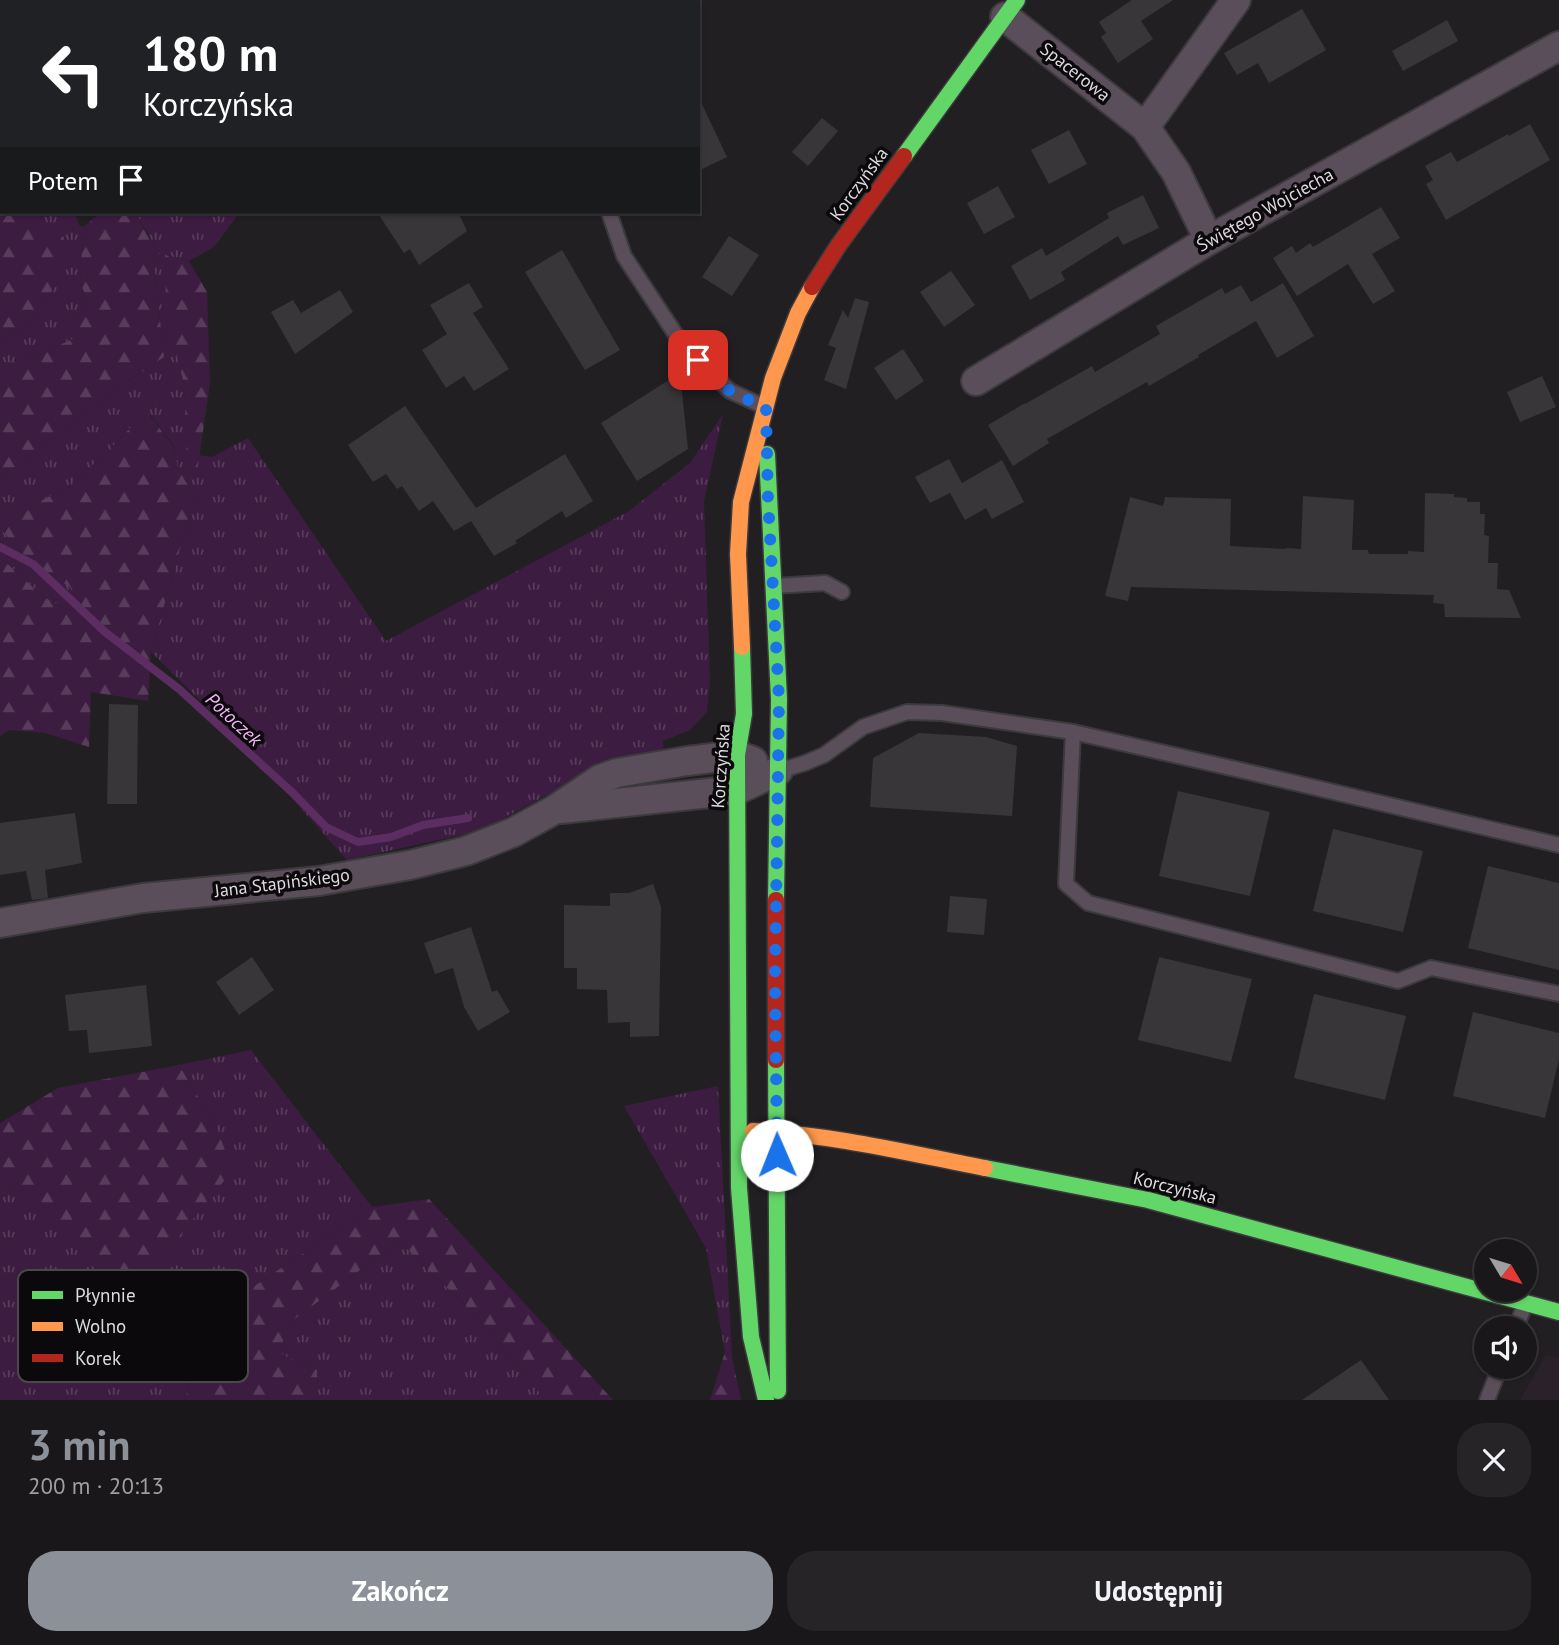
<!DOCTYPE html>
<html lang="pl">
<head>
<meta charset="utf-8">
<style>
	:root { --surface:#1a171a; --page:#272427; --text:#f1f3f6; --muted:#9f9fa2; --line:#383639; --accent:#8c9099 }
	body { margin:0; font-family:"PT Sans",sans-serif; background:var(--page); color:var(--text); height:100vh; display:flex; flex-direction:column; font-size:26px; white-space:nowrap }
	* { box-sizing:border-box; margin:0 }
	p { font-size:23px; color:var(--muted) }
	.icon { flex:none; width:38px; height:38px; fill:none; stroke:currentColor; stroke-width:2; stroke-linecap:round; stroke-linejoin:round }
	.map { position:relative; height:1400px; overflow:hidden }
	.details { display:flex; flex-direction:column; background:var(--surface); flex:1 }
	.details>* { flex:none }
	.guide { position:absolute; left:0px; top:0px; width:700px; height:214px; box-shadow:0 2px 5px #0004,0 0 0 2px var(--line); background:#202124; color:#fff; overflow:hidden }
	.needle { width:46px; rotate:128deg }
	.buttons { position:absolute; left:1474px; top:1239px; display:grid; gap:14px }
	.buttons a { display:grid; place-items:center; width:63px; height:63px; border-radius:50%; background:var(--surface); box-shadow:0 2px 5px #0004,0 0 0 2px var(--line); font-size:35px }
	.pin { position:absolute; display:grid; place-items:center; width:60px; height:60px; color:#fff; margin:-30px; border-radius:14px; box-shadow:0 4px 10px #0006 }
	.me { position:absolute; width:77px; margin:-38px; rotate:359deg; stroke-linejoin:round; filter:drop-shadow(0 0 5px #0008) }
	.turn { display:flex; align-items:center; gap:24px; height:147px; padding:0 28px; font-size:32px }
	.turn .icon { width:91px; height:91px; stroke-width:2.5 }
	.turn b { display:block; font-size:49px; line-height:60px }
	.then { display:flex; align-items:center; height:66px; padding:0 28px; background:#0003; gap:14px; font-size:26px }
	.round { display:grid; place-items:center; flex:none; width:74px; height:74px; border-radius:28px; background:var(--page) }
	.headline { display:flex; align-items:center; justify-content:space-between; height:119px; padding:0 28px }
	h1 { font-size:42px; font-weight:600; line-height:52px; color:var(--accent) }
	.cta { display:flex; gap:14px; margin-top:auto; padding:14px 28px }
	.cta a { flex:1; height:80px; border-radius:28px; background:var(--accent); color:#fff; font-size:28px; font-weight:600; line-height:80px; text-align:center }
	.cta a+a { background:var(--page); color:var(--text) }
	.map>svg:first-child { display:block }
</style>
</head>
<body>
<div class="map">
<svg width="1559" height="1400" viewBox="0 0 1559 1400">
	<defs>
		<pattern id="grass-tufts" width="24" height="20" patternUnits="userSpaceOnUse" patternTransform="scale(1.75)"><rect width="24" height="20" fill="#3c1c40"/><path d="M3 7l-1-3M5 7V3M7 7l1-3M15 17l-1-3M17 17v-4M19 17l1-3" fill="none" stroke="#583c5b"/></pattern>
		<pattern id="forest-firs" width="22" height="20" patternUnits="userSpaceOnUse" patternTransform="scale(1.75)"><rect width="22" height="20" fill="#3c1c40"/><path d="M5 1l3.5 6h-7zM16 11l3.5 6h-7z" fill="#583c5b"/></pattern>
	</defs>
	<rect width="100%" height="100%" fill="#221f23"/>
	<!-- built -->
	<polygon fill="#2a212b" points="1546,1355 1559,1358 1559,1400 1520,1400"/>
	<!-- grass -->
	<g fill="url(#grass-tufts)">
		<path d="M25,212H75L79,225L88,229C82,250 75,274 85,294L80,311L70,318L73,339L32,357L0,364V340L30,324L40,306L59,281L44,229Z"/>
		<path d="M105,212H240L214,247L189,261L166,255L178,358L184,384L186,418L197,471L198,455L212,457L248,438L386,641L629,511L690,463L723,414L704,501L710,681L707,712L690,730L663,741L664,751L599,767L498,821L466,834L347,860L234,734L151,652L195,496L178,469L173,445L150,414L135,423L106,453L67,488L38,502L3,531C20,558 52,575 78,592L75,613L44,597L3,560L0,563V480L115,390L164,357L153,252L159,253L137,215L108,216Z"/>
		<polygon points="251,1050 372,1207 226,1305 203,1336 185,1400 0,1400 0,1197 16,1188 125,1298 218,1130 179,1065"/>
		<polygon points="718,1086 732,1357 725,1352 706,1248 624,1106"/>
		<polygon points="399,1241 472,1312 546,1400 318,1400 317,1370 282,1355 284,1327"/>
	</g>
	<!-- forest -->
	<g fill="url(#forest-firs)">
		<polygon points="0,182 2,183 2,212 25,212 44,229 64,237 59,281 40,306 30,324 0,340"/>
		<path d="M101,212H105L108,216L137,215L147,234L160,254L153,253L164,357L115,390L0,480V364L32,357L73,339L68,323L70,318L80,311L85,294C75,274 82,250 88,229L84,227Z"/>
		<polygon points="165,255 189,261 207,292 210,383 197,472 187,459 184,384 166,312"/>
		<path d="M149,414L173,446L178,469L195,496L151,652L148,701L91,692L89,747L45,733L9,730L0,736V563L3,560L44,597L75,613L78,593C52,574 21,559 3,531L38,502L67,488L106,453L135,423Z"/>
		<polygon points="179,1065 218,1130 232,1171 163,1256 125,1299 16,1188 0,1197 0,1123 58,1088"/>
		<polygon points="429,1199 613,1400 546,1400 472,1312 399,1241 284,1327 282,1355 317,1370 318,1400 185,1400 203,1336 226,1305 372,1207"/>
		<polygon points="725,1352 732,1357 741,1400 710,1400"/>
	</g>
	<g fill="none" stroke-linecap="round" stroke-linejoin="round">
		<!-- stream -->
		<polyline stroke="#5b2d61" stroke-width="8" points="0,547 33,564 105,632 179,689 294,794 326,827 358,842 391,837 423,825 468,818"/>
	</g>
	<!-- building -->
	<g fill="#383639">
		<polygon points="1132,0 1173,0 1141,21 1153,39 1118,63 1101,37 1106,33 1099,22"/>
		<polygon points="1302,9 1326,50 1269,83 1258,63 1237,75 1224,53"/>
		<polygon points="1447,20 1458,41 1403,71 1392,51"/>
		<polygon points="698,96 727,157 698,171"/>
		<polygon points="822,118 838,131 808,166 792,152"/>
		<polygon points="1530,124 1550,160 1446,220 1426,184 1433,180 1425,166 1451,152 1457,162 1508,134 1509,136"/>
		<polygon points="1069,130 1087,164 1049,184 1031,150"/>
		<polygon points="998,186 1015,217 984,234 967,203"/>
		<polygon points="1143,195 1159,228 1123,245 1118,236 1061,272 1065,280 1030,300 1011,266 1042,248 1046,256 1109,218 1107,213"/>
		<polygon points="1381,207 1400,238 1372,254 1395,291 1373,304 1348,264 1297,296 1273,258 1292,246 1296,253 1310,243 1313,247"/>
		<polygon points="377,212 458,212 467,231 419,265 410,249 404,253"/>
		<polygon points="729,236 759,255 732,296 702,277"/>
		<polygon points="562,250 620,350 585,370 525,272"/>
		<polygon points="951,271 975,305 944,327 920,292"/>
		<polygon points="469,283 483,307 473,313 509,369 474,391 464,376 446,388 422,350 447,334 430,305"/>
		<polygon points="1283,283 1314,336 1277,358 1256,321 1198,355 1199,357 1149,386 1147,382 1047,439 1049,443 1013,466 988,425 1025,403 1025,404 1092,366 1095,372 1160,334 1156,326 1222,288 1225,294 1241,285 1251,302"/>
		<polygon points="340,290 353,312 295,354 271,312 293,300 301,313"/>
		<polygon points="855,298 869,302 846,389 824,380 836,348 828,345 843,310 848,318"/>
		<polygon points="903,349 924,381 896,400 874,368"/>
		<polygon points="680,373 688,449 637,481 601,423"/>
		<polygon points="1542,376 1556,407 1520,422 1507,392"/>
		<polygon points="405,406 476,508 565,454 593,501 566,518 562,511 515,541 517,543 494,556 471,521 454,531 433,501 419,511 402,486 397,489 386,474 373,482 348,445"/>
		<polygon points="949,459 962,483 1002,460 1024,502 992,519 986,508 965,520 950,493 930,503 915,477"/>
		<polygon points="1425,493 1454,494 1454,497 1467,498 1467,502 1480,502 1480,514 1485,514 1484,535 1489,536 1488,563 1498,563 1497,589 1509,590 1521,618 1445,617 1444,604 1433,603 1434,595 1131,587 1128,601 1105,596 1130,497 1163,506 1165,497 1231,499 1230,546 1286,549 1286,548 1301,549 1303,496 1354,500 1352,550 1368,550 1369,554 1408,554 1408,551 1424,552"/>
		<polygon points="109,704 138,705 137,804 107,804"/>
		<polygon points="919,733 986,737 1017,746 1012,816 870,807 873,758"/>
		<polygon points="1178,791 1270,812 1250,896 1159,876"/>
		<polygon points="75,813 82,863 45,870 48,898 32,900 26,871 0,875 0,823"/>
		<polygon points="1333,829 1423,851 1403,932 1313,911"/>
		<polygon points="1488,866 1559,883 1559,970 1468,948"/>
		<polygon points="653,884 661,907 659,1036 630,1037 630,1022 608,1023 607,990 577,989 577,968 564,968 564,905 610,906 610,893 629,893"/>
		<polygon points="950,896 987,899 984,935 947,932"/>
		<polygon points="471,927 492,992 497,990 510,1012 478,1031 464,1007 453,968 435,974 424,943"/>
		<polygon points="252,957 274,990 239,1015 216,982"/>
		<polygon points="1159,957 1252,979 1231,1062 1138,1040"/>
		<polygon points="146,985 152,1046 89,1053 87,1030 69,1031 65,995"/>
		<polygon points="1314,994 1406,1016 1385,1100 1294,1078"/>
		<polygon points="1473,1012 1559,1033 1559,1059 1545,1118 1453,1096"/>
		<polygon points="1361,1360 1389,1400 1302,1400"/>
	</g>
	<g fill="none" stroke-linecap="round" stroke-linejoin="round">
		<!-- lane casing -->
		<g stroke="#3c3a3c" stroke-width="18">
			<g id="lane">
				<polyline points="545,0 546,2"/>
				<polyline points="609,212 624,256 682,344 730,391 765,407"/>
				<polyline points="774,586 825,583 842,592"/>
				<polyline points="1073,732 1066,884 1088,903 1398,981 1431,968 1559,994"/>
				<polyline points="779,771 805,763 824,755 863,727 907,712 942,713 1073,732 1253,773 1559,845"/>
				<polyline points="1516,1328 1525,1304"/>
				<polyline points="1487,1400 1500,1367"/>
			</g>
		</g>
		<!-- street casing -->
		<g stroke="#3c3a3c" stroke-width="32">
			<g id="street">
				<polyline points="1005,17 1145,127 1176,172 1209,240"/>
				<polyline points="1145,127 1236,0"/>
				<polyline points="976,381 1209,240 1559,46"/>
				<polyline points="561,809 737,790 778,771"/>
				<polyline points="0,923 143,898 319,881 410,865 466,851 514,832 554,810 600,779 617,773 687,761 737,755 753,761"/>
			</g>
		</g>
		<!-- fast casing -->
		<g stroke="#3c3a3c" stroke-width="19">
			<g id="fast">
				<polyline points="904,156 1017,0"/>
				<polyline points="767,454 779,699 776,900"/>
				<polyline points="742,647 744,714 737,755 739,1188 751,1337 766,1400"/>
				<polyline points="776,1060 778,1391"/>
				<polyline points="985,1168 1148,1200 1559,1312"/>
			</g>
		</g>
		<!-- slow casing -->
		<g stroke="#3c3a3c" stroke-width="19">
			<g id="slow">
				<polyline points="742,647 738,554 741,502 773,378 798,313 812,287"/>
				<path d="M753,1131C831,1134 908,1153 985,1168"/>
			</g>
		</g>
		<!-- jam casing -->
		<g stroke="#3c3a3c" stroke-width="19">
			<g id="jam">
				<polyline points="812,287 838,246 904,156"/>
				<polyline points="776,1060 776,900"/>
			</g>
		</g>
		<!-- lane -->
		<use href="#lane" stroke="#594e5a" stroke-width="14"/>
		<!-- street -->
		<use href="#street" stroke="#594e5a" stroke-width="28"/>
		<!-- fast -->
		<use href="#fast" stroke="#63d668" stroke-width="16"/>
		<!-- slow -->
		<use href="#slow" stroke="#ff974d" stroke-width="16"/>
		<!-- jam -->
		<use href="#jam" stroke="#b3261e" stroke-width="16"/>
	</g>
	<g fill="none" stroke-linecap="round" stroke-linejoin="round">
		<!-- route -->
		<polyline stroke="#1a73e8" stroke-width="12" stroke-dasharray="0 21.6" points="698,360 730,391 766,408 768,499 779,699 775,979 777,1155"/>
	</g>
	<g text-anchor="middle" stroke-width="7" stroke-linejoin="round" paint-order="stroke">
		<!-- street labels -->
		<g font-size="18" fill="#dedade" stroke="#0b090b">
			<text transform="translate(1075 72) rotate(38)" y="6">Spacerowa</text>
			<text transform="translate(859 184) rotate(-54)" y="6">Korczyńska</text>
			<text transform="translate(1265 210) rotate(-29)" y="6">Świętego Wojciecha</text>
			<text transform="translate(721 766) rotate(-86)" y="6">Korczyńska</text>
			<text transform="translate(282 883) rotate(-7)" y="6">Jana Stapińskiego</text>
			<text transform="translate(1175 1188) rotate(14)" y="6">Korczyńska</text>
		</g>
		<!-- water labels -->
		<g font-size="19" font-style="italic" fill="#f2b6f9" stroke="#0b090b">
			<text transform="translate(234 719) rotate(43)" y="7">Potoczek</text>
		</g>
	</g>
	<!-- legend -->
	<rect x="18" y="1270" width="230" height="112" rx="10" fill="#0b090b" stroke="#4a484a" stroke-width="2"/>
	<rect x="32" y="1291" width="31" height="8" fill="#63d668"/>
	<rect x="32" y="1322" width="31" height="9" fill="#ff974d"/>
	<rect x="32" y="1354" width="31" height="8" fill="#b3261e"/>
	<g font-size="19" fill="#dedade">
		<text x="75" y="1302">Płynnie</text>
		<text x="75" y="1333">Wolno</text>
		<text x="75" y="1365">Korek</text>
	</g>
</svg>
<div class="buttons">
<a><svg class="needle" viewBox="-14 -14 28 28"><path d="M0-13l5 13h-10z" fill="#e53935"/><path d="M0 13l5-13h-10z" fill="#9f9fa2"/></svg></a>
<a><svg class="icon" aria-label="sound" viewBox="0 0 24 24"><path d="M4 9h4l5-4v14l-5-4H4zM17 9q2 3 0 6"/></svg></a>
</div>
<div class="pin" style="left:698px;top:360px;background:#d93025"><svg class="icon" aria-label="arrive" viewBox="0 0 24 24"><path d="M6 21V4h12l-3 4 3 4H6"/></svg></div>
<svg class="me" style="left:777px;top:1155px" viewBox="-20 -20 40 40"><circle r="19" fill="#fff"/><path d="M0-13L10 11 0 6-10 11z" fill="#1a73e8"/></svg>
<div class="guide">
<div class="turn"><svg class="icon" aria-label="left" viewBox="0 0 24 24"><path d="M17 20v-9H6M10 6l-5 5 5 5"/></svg><div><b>180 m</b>Korczyńska</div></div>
<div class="then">Potem<svg class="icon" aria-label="arrive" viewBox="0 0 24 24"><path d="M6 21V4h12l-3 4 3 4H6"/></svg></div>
</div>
</div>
<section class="details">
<div class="headline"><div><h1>3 min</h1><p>200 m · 20:13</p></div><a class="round"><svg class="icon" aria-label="close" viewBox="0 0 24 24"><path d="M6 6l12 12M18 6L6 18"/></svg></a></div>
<div class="cta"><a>Zakończ</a><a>Udostępnij</a></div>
</section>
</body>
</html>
